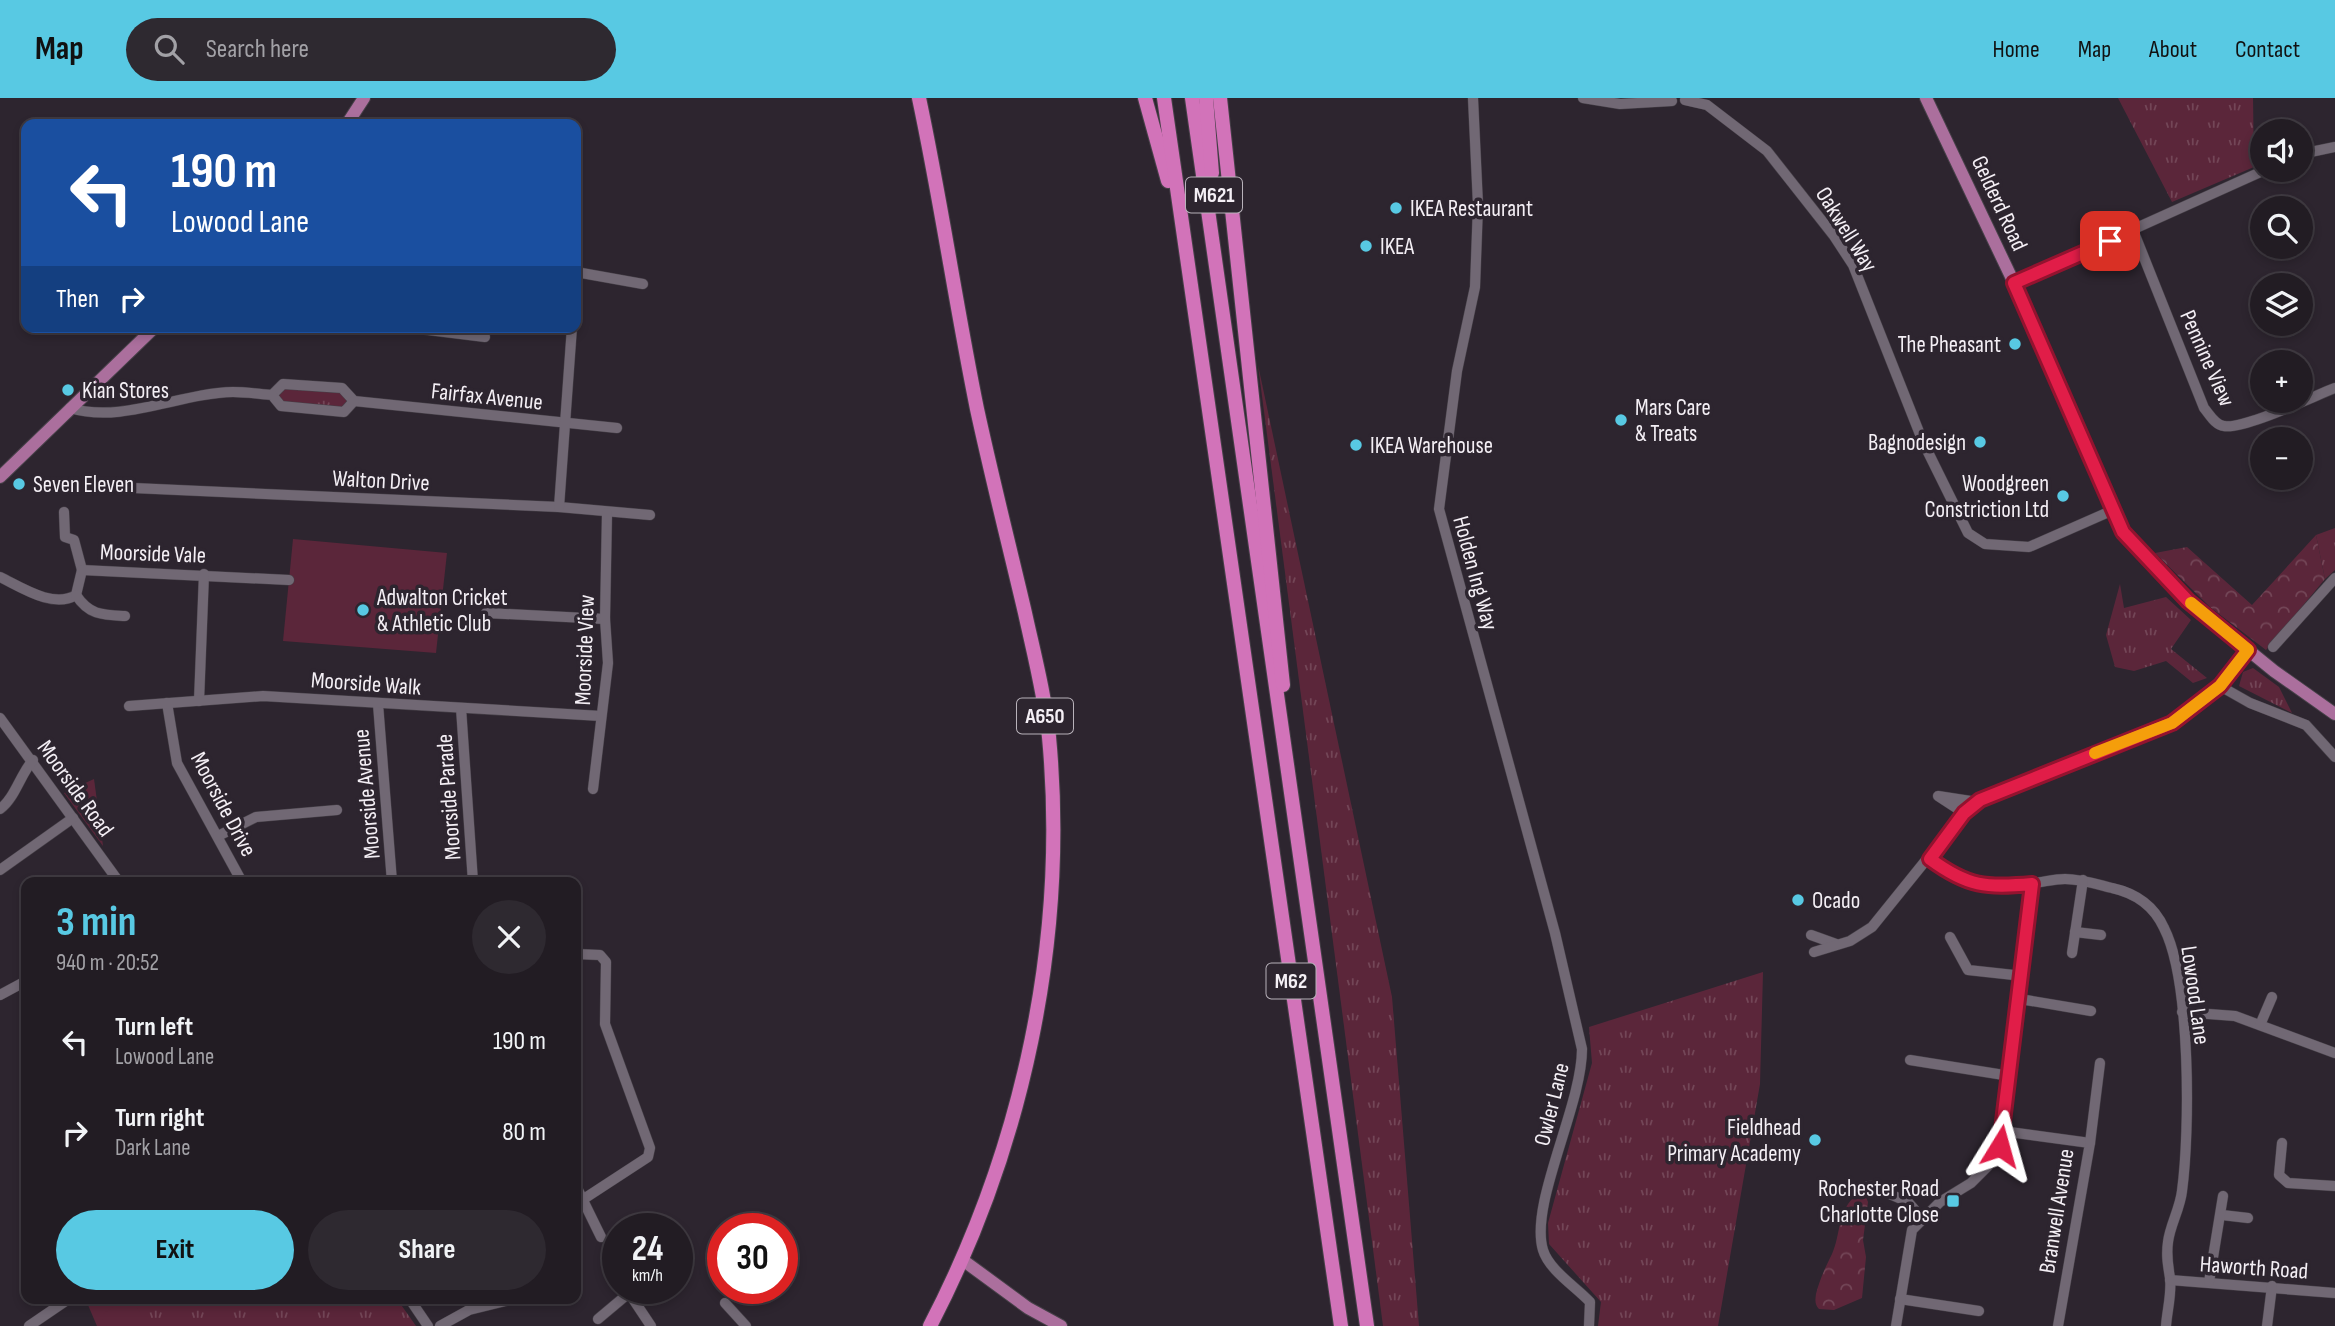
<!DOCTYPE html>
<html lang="en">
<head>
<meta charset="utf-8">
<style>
	:root { --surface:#221c23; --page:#2e2930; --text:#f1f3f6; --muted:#a2a1a6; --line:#3f3a41; --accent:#58c9e3 }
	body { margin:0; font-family:"Sofia Sans Condensed",sans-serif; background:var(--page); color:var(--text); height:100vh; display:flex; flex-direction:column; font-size:26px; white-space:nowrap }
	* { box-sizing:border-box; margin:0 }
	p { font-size:23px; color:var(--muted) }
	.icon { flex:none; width:38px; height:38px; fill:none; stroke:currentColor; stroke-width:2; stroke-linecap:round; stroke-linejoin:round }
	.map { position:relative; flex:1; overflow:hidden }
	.side { position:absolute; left:21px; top:779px; width:560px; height:427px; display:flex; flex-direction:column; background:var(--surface); border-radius:14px; box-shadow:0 4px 10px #0003,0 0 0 2px var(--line) }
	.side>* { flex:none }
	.banner { position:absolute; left:21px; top:21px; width:560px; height:214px; border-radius:14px; box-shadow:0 4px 10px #0003,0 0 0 2px var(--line); background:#1a4fa0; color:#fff; overflow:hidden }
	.controls { position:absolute; left:2250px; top:21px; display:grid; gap:14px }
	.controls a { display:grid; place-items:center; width:63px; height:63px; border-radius:50%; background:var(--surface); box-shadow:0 4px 10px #0003,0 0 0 2px var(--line); font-size:35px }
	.speed { position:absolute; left:602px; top:1115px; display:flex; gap:14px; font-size:35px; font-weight:700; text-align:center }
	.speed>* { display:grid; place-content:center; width:91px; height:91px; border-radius:50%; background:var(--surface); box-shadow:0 4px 10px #0003,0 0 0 2px var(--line); line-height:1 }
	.speed small { font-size:18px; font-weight:400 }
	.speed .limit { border:10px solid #d22; background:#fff; color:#111 }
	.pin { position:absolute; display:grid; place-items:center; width:60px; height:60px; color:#fff; margin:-30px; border-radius:14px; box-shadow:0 4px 10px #0006 }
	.me { position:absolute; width:77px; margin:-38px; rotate:8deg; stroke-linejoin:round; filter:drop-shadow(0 0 5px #0008) }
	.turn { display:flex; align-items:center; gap:24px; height:147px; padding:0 35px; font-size:32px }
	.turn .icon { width:91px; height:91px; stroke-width:2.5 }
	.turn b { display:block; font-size:49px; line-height:60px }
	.then { display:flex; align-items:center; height:66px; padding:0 35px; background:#0003; gap:14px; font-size:26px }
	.round { display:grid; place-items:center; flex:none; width:74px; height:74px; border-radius:37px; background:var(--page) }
	.summary { display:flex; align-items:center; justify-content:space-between; height:119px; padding:0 35px }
	h1 { font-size:42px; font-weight:700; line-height:52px; color:var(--accent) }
	.button { display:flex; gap:14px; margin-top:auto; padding:14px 35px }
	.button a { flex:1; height:80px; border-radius:42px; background:var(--accent); color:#111; font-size:28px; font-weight:700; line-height:80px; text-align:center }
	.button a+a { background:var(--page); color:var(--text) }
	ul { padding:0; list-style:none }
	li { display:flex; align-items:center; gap:21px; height:91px; padding:0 35px }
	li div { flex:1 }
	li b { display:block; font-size:26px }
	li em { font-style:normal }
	header { display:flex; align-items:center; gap:42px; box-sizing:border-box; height:98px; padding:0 35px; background:var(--accent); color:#111 }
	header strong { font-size:33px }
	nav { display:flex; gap:38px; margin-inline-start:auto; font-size:24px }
	.search { width:490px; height:63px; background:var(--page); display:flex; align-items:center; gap:18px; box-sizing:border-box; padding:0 24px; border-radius:38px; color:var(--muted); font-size:26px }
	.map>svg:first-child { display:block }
</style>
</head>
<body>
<header>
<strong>Map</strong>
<div class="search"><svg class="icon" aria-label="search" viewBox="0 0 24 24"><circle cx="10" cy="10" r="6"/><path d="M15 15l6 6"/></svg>Search here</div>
<nav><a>Home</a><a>Map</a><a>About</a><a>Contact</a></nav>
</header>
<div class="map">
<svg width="2335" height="1228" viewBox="0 0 2335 1228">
	<defs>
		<pattern id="grass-tufts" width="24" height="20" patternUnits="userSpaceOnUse" patternTransform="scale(1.75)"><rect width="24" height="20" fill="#5b263a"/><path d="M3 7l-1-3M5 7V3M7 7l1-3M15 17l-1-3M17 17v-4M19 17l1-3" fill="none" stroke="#734657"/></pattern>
		<pattern id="forest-crowns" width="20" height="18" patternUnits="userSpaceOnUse" patternTransform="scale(1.75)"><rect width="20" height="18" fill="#5b263a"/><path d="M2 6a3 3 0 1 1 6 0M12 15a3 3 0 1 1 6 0" fill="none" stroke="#734657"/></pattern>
	</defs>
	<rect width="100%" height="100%" fill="#2d252f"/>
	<!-- grass -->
	<g fill="url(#grass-tufts)">
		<polygon points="2118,0 2253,0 2254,69 2172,104"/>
		<polygon points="1258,267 1392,899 1419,1228 1383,1228"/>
		<polygon points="283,286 342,290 354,303 344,314 281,308 272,297"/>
		<polygon points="2335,430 2335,472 2325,481 2316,437"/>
		<polygon points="2120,486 2124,510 2166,499 2191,522 2171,551 2207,580 2193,585 2166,563 2134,573 2115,569 2106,537"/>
		<polygon points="2253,570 2279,589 2292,615 2239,588 2243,574"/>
		<polygon points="94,681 103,748 64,695"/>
		<polygon points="1763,874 1760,986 1718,1228 1598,1228 1601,1204 1549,1146 1548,1125 1592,965 1589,929"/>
		<polygon points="85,1200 397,1201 416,1228 97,1228"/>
	</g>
	<!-- forest -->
	<g fill="url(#forest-crowns)">
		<polygon points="2316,437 2325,481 2266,552 2210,509 2155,455 2187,449 2252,507"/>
		<path d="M1857,1097L1866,1099L1868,1104L1863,1142L1866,1159L1862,1200L1834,1212L1819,1211C1815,1207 1815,1203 1816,1196C1819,1183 1826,1168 1832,1156C1841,1137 1837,1111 1857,1097Z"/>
	</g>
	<!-- pitch -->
	<g fill="#5b263a">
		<polygon points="293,441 447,455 436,555 283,543"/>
		<polygon points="125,1201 131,1201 141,1216 123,1228 107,1228 100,1218"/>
	</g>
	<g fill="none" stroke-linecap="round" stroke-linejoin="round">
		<!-- minor casing -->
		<g stroke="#464048" stroke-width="11">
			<g id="minor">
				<path d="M1473,0L1478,107L1475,189L1457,273L1439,411L1555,835L1582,951C1582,1008 1529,1106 1543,1152C1549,1172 1576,1189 1590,1204L1589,1228"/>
				<polyline points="1583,0 1620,6 1672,3"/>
				<polyline points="1685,2 1707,7 1767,53 1834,138 1853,167 1923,344 1968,435 1985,446 2029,449 2111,413"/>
				<polyline points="2301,56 2335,49"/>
				<path d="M2133,132L2204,310C2210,317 2215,327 2224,328C2243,332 2314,298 2335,290"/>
				<polyline points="576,174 643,186"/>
				<polyline points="2014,185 2265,72"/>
				<polyline points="404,229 485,239"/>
				<polyline points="272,297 283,286 342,290 354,303 617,330"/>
				<path d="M70,310C122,326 180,295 233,294C246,294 259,296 272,297L281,308L344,314L354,303"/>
				<polyline points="111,389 559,409 650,417"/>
				<polyline points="559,409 572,229"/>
				<polyline points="64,414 65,439 74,442 82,472"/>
				<path d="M0,479C21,489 53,511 76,497L82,472L289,482"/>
				<path d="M76,497C89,517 102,517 125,518"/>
				<polyline points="486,515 605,521"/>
				<polyline points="2273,549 2335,480"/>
				<polyline points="2220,588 2250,605 2306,627 2335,659"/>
				<polyline points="199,603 204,476"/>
				<polyline points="167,605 177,665 242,784"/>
				<polyline points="378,606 392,784"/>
				<polyline points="129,608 263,598 601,618"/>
				<polyline points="461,610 473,784"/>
				<polyline points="0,620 119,784"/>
				<polyline points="593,691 608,565 605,521 607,415"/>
				<path d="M0,711C15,700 20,677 33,662"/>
				<polyline points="1964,715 1938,698 1977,704"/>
				<polyline points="218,738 256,719 337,712"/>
				<path d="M1930,761C1963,786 1992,792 2033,785C2044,784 2054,781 2065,781C2081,781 2096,786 2112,790C2135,795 2154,808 2164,830C2191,883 2190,1033 2182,1093C2180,1111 2170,1127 2168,1144C2166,1158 2168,1167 2170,1180C2172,1195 2167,1213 2166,1228"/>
				<polyline points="0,772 73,720"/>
				<polyline points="2075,834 2101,837"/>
				<polyline points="1811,837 1836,846"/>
				<polyline points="1950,839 1968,872 2023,878"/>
				<polyline points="1814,854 1850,843 1872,829 1964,715 1980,702 2172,625 2220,588 2248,552"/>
				<polyline points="2072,855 2083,782"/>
				<polyline points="576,856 600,857 606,864 605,926 650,1050 648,1059 576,1106"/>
				<polyline points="0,897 26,883"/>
				<polyline points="2020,901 2091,913"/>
				<polyline points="2182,914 2235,918 2335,955"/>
				<polyline points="2260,927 2272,899"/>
				<polyline points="1910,962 2010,978"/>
				<polyline points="2002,1033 2090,1045 2058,1228"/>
				<polyline points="2090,1045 2100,965"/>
				<polyline points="2282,1045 2279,1077 2288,1085 2335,1088"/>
				<polyline points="576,1088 601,1139"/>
				<polyline points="1866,1089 1871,1088 1908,1104 1922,1120"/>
				<polyline points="2222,1117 2248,1120"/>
				<polyline points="677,1147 683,1142"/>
				<polyline points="2170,1182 2335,1195"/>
				<polyline points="2209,1184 2223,1098"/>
				<polyline points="634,1190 629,1195 651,1228"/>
				<polyline points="409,1200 428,1228"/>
				<polyline points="1900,1201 1979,1213"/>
				<polyline points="725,1205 746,1228"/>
				<polyline points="598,1221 629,1195"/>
				<polyline points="29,1228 70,1200"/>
				<polyline points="440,1228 469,1212 518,1200"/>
				<polyline points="1896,1228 1912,1132 1940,1104 1971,1085 1988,1068 2000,1048 2032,786"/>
				<polyline points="2267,1228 2272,1188"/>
			</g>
		</g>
		<!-- major casing -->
		<g stroke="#464048" stroke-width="14">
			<g id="major">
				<polyline points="1926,0 2014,185 2123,434 2188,503 2274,573 2335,616"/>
				<polyline points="347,26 364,0"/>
				<polyline points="0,379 155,229"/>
				<polyline points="964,1163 1028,1210 1061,1228"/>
			</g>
		</g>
		<!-- highway casing -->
		<g stroke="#464048" stroke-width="16">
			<g id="highway">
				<path d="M919,0C941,103 956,208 977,311C992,380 1009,447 1025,515C1034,556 1045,598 1049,639C1068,841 1023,1049 930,1228"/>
				<polyline points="1145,0 1168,83"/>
				<polyline points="1164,0 1341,1228"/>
				<polyline points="1192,0 1367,1228"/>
				<polyline points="1206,0 1212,75"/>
				<polyline points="1220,0 1283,587"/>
			</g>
		</g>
		<!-- minor -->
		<use href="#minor" stroke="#716874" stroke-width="10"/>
		<!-- major -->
		<use href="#major" stroke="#ab6f9d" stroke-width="12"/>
		<!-- highway -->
		<use href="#highway" stroke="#d273b9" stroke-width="14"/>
	</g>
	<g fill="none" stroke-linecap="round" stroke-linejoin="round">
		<!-- route casing -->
		<g stroke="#92132f" stroke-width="18">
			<path id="route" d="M2000,1048L2032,786C1986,790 1968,789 1930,761L1964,715L1980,702L2172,625L2220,588L2248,552L2188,503L2123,434L2014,185L2110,143"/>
		</g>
		<!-- route -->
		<use href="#route" stroke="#e11d48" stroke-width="12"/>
		<!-- slow -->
		<polyline stroke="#f59e0b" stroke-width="12" points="2095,655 2172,625 2220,588 2248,552 2191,505"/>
	</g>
	<!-- markers -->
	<g fill="#58c9e3" stroke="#2d252f" stroke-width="2.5">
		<circle cx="1396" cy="110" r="7"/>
		<circle cx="1366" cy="148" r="7"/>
		<circle cx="2015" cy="246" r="7"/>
		<circle cx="68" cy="292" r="7"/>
		<circle cx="1621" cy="322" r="7"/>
		<circle cx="1980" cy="344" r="7"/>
		<circle cx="1356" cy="347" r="7"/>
		<circle cx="19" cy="386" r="7"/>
		<circle cx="2063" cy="398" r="7"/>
		<circle cx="363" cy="512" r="7"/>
		<circle cx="1798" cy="802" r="7"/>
		<circle cx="1815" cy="1042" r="7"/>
		<rect x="1946" y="1096" width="14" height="14" rx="3.5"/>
	</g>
	<g text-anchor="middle" stroke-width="7" stroke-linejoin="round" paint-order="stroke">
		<!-- shield labels -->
		<g fill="#2d252f" stroke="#b8b2ba" stroke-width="2">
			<rect x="1186" y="79.5" width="56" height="35" rx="5"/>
			<rect x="1017" y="600.5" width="56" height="35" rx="5"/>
			<rect x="1266.5" y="865.5" width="49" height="35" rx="5"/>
		</g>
		<g font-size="21" font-weight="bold" fill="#f4eff5">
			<text x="1214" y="104">M621</text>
			<text x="1045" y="625">A650</text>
			<text x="1291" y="890">M62</text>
		</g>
		<!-- street labels -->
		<g font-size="23" fill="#f4eff5" stroke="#2d252f">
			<text transform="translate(2000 105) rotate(65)" y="8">Gelderd Road</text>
			<text transform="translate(1847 131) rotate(58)" y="8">Oakwell Way</text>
			<text transform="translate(2208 260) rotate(66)" y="8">Pennine View</text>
			<text transform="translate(487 298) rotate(6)" y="8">Fairfax Avenue</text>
			<text transform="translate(381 382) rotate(3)" y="8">Walton Drive</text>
			<text transform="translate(153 455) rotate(2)" y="8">Moorside Vale</text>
			<text transform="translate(1476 475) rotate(75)" y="8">Holden Ing Way</text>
			<text transform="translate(584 552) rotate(-88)" y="8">Moorside View</text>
			<text transform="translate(366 585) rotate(4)" y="8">Moorside Walk</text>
			<text transform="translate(76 690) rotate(54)" y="8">Moorside Road</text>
			<text transform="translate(366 696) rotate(-95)" y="8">Moorside Avenue</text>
			<text transform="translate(448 699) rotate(-94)" y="8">Moorside Parade</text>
			<text transform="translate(224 706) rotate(62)" y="8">Moorside Drive</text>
			<text transform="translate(2196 897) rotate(82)" y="8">Lowood Lane</text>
			<text transform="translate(1551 1006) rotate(-76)" y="8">Owler Lane</text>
			<text transform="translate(2056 1113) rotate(-81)" y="8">Branwell Avenue</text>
			<text transform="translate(2254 1169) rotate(4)" y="8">Haworth Road</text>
		</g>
		<!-- poi labels -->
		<g font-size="23" fill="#f4eff5" stroke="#2d252f" text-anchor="start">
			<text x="1410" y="118">IKEA Restaurant</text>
			<text x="1380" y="156">IKEA</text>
			<text x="2001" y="254" text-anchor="end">The Pheasant</text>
			<text x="82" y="300">Kian Stores</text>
			<text x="1635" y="317">Mars Care<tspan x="1635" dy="26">&amp; Treats</tspan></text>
			<text x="1966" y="352" text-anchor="end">Bagnodesign</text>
			<text x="1370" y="355">IKEA Warehouse</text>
			<text x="2049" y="393" text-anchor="end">Woodgreen<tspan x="2049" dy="26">Constriction Ltd</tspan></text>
			<text x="33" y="394">Seven Eleven</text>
			<text x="377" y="507">Adwalton Cricket<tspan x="377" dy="26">&amp; Athletic Club</tspan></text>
			<text x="1812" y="810">Ocado</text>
			<text x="1801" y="1037" text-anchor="end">Fieldhead<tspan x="1801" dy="26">Primary Academy</tspan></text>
			<text x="1939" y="1098" text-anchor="end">Rochester Road<tspan x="1939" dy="26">Charlotte Close</tspan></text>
		</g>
	</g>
</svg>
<div class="controls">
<a><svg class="icon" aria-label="sound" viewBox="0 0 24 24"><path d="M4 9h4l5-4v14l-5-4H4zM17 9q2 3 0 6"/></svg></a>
<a><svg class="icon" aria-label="search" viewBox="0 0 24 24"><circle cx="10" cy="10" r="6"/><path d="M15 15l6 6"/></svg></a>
<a><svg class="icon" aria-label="layers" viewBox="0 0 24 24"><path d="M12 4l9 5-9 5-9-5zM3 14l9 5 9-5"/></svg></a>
<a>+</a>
<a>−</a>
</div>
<div class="speed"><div>24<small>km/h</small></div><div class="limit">30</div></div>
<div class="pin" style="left:2110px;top:143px;background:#d93025"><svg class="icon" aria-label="arrive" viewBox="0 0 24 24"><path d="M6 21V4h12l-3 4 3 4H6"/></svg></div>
<svg class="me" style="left:2000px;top:1048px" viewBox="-20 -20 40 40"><path d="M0-17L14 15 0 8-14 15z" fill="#e11d48" stroke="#fff" stroke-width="4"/></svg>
<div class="banner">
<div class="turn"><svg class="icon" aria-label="left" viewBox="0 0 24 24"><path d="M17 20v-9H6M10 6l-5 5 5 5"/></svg><div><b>190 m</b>Lowood Lane</div></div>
<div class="then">Then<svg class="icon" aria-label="right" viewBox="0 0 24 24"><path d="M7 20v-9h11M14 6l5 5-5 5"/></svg></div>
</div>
<section class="side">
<div class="summary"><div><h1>3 min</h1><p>940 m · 20:52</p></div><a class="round"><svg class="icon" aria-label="close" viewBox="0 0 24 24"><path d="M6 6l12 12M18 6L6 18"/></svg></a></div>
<ul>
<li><svg class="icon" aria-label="left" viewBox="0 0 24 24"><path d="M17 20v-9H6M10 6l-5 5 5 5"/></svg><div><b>Turn left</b><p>Lowood Lane</p></div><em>190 m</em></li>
<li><svg class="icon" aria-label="right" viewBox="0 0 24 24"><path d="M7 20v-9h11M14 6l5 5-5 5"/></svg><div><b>Turn right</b><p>Dark Lane</p></div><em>80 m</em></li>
</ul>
<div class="button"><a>Exit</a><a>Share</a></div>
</section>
</div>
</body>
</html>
